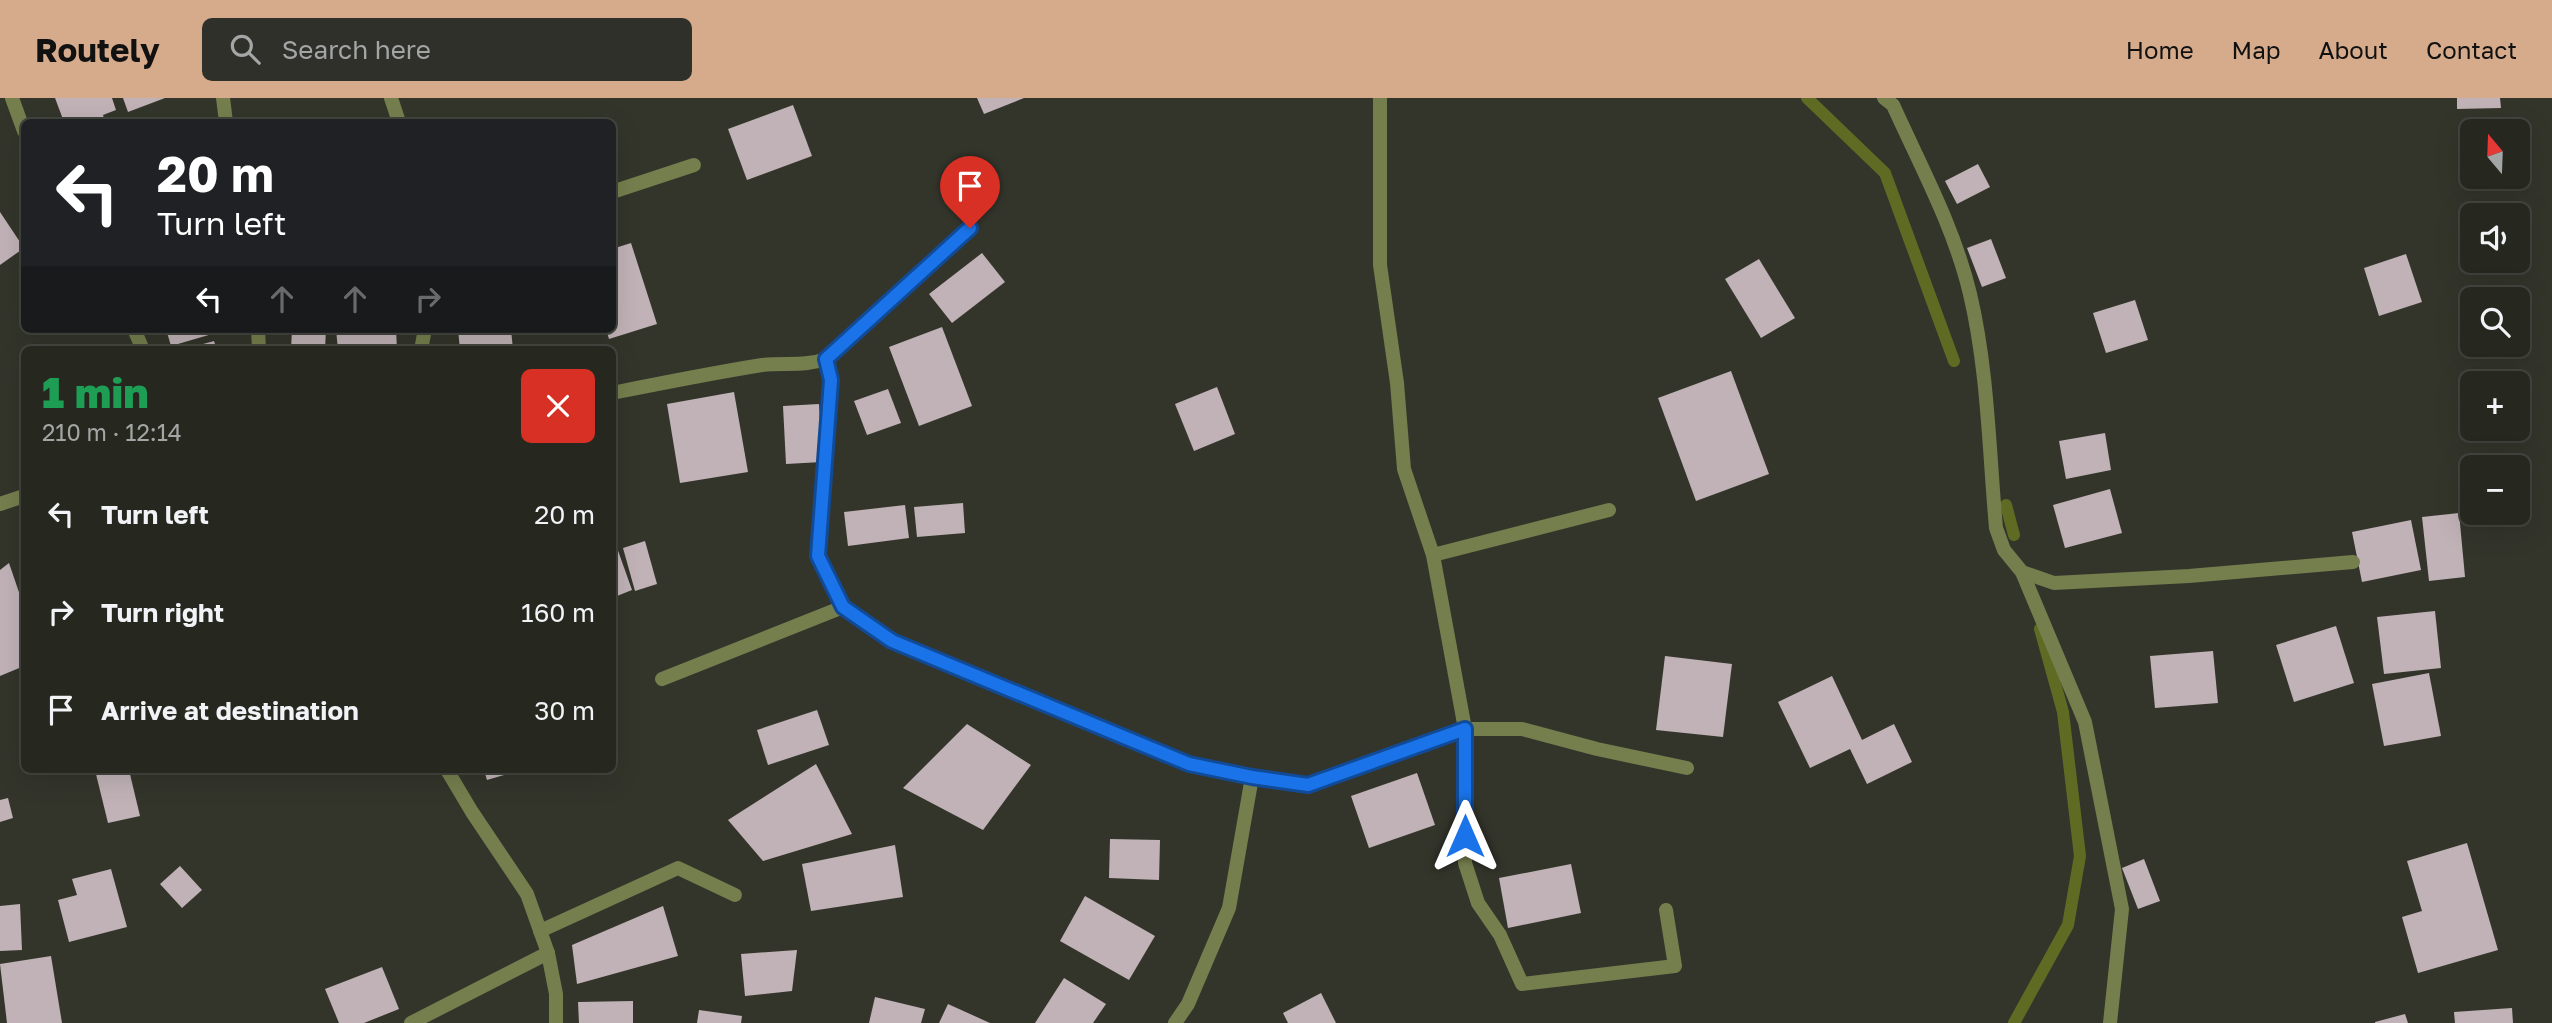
<!DOCTYPE html>
<html lang="en">
<head>
<meta charset="utf-8">
<style>
	:root { --surface:#262820; --page:#2e3029; --text:#f1f3f6; --muted:#a4a6a5; --line:#42443e; --accent:#d6ab8b }
	body { margin:0; font-family:"Golos Text",sans-serif; background:var(--page); color:var(--text); height:100vh; display:flex; flex-direction:column; font-size:26px; white-space:nowrap }
	* { box-sizing:border-box; margin:0 }
	p { font-size:23px; color:var(--muted) }
	.icon { flex:none; width:38px; height:38px; fill:none; stroke:currentColor; stroke-width:2; stroke-linecap:round; stroke-linejoin:round }
	.map { position:relative; flex:1; overflow:hidden }
	.sheet { position:absolute; left:21px; top:248px; width:595px; height:427px; display:flex; flex-direction:column; background:var(--surface); border-radius:10px; box-shadow:0 7px 28px #0002,0 0 0 2px var(--line) }
	.sheet>* { flex:none }
	.banner { position:absolute; left:21px; top:21px; width:595px; height:214px; border-radius:10px; box-shadow:0 7px 28px #0002,0 0 0 2px var(--line); background:#202124; color:#fff; overflow:hidden }
	.needle { width:46px; rotate:341deg }
	.tools { position:absolute; left:2460px; top:21px; display:grid; gap:14px }
	.tools a { display:grid; place-items:center; width:70px; height:70px; border-radius:10px; background:var(--surface); box-shadow:0 7px 28px #0002,0 0 0 2px var(--line); font-size:35px }
	.pin { position:absolute; display:grid; place-items:center; width:60px; height:60px; color:#fff; margin:-72px -30px; border-radius:50% 50% 50% 0; rotate:-45deg; box-shadow:0 0 7px #0007 }
	.pin .icon { rotate:45deg }
	.me { position:absolute; width:77px; margin:-38px; rotate:0deg; stroke-linejoin:round; filter:drop-shadow(0 0 5px #0008) }
	.turn { display:flex; align-items:center; gap:24px; height:147px; padding:0 21px; font-size:32px }
	.turn .icon { width:91px; height:91px; stroke-width:2.5 }
	.turn b { display:block; font-size:49px; line-height:60px }
	.lanes { display:flex; align-items:center; height:66px; padding:0 21px; background:#0003; justify-content:center; gap:35px; direction:ltr }
	.lanes .off { opacity:.35 }
	.round { display:grid; place-items:center; flex:none; width:74px; height:74px; border-radius:10px; background:var(--page) }
	.overview { display:flex; align-items:center; justify-content:space-between; height:119px; padding:0 21px }
	h1 { font-size:42px; font-weight:800; line-height:52px; color:#1e9e55 }
	ul { padding:0; list-style:none }
	li { display:flex; align-items:center; gap:21px; height:98px; padding:0 21px }
	li div { flex:1 }
	li b { display:block; font-size:26px }
	li em { font-style:normal }
	header { display:flex; align-items:center; gap:42px; box-sizing:border-box; height:98px; padding:0 35px; background:var(--accent); color:#111 }
	header strong { font-size:33px }
	nav { display:flex; gap:38px; margin-inline-start:auto; font-size:24px }
	.search { width:490px; height:63px; background:var(--page); display:flex; align-items:center; gap:18px; box-sizing:border-box; padding:0 24px; border-radius:10px; color:var(--muted); font-size:26px }
	.map>svg:first-child { display:block }
</style>
</head>
<body>
<header>
<strong>Routely</strong>
<div class="search"><svg class="icon" aria-label="search" viewBox="0 0 24 24"><circle cx="10" cy="10" r="6"/><path d="M15 15l6 6"/></svg>Search here</div>
<nav><a>Home</a><a>Map</a><a>About</a><a>Contact</a></nav>
</header>
<div class="map">
<svg width="2552" height="925" viewBox="0 0 2552 925">
	<rect width="100%" height="100%" fill="#33352b"/>
	<g fill="none" stroke-linecap="round" stroke-linejoin="round">
		<!-- stream -->
		<g stroke="#5f6b22" stroke-width="12">
			<polyline points="1807,0 1885,75 1954,263"/>
			<polyline points="2006,407 2014,437"/>
			<polyline points="2014,925 2068,827 2080,758 2063,614 2040,531"/>
		</g>
	</g>
	<!-- building -->
	<g fill="#c0b2b6">
		<polygon points="55,0 112,0 116,12 103,17 105,24 64,24"/>
		<polygon points="123,0 165,0 128,14"/>
		<polygon points="977,0 1024,0 984,16"/>
		<polygon points="2457,0 2500,0 2501,10 2457,11"/>
		<polygon points="793,7 812,58 747,82 728,31"/>
		<polygon points="1978,66 1990,89 1957,106 1945,83"/>
		<polygon points="0,114 24,150 0,167"/>
		<polygon points="1991,141 2006,180 1982,189 1967,150"/>
		<polygon points="631,145 657,226 609,241 606,231 612,231 612,151"/>
		<polygon points="982,155 1005,184 952,225 929,196"/>
		<polygon points="2406,156 2422,204 2379,218 2364,170"/>
		<polygon points="1759,161 1795,220 1761,240 1725,181"/>
		<polygon points="2135,202 2148,242 2106,255 2093,215"/>
		<polygon points="942,229 972,308 919,328 889,249"/>
		<polygon points="166,231 219,231 219,234 171,248"/>
		<polygon points="292,231 326,231 325,252 291,252"/>
		<polygon points="336,231 396,231 397,252 338,252"/>
		<polygon points="458,231 511,231 513,252 460,252"/>
		<polygon points="214,243 217,252 185,252 185,251"/>
		<polygon points="1731,273 1769,376 1696,403 1658,300"/>
		<polygon points="1217,289 1235,336 1194,353 1175,306"/>
		<polygon points="888,291 901,325 867,337 854,303"/>
		<polygon points="734,294 748,374 680,385 667,306"/>
		<polygon points="819,306 822,364 786,366 783,308"/>
		<polygon points="2105,335 2111,372 2066,381 2059,343"/>
		<polygon points="2110,391 2122,435 2065,450 2053,407"/>
		<polygon points="963,405 965,435 917,439 914,409"/>
		<polygon points="905,407 909,440 848,448 844,414"/>
		<polygon points="2459,415 2465,479 2429,483 2422,419"/>
		<polygon points="2411,422 2421,472 2362,484 2352,434"/>
		<polygon points="645,443 657,486 635,493 623,450"/>
		<polygon points="616,447 632,492 612,500 612,449"/>
		<polygon points="9,465 24,509 24,568 0,578 0,472"/>
		<polygon points="2435,513 2441,570 2384,576 2377,519"/>
		<polygon points="2336,528 2354,585 2294,604 2276,547"/>
		<polygon points="2213,553 2218,605 2155,610 2150,558"/>
		<polygon points="1665,558 1732,566 1723,639 1656,632"/>
		<polygon points="2429,575 2441,638 2384,648 2372,586"/>
		<polygon points="1832,578 1862,642 1894,626 1912,664 1867,686 1850,651 1810,670 1778,604"/>
		<polygon points="817,612 829,647 768,667 757,632"/>
		<polygon points="967,626 1031,667 983,732 903,690"/>
		<polygon points="816,666 852,736 763,763 728,722"/>
		<polygon points="95,672 129,672 140,718 108,725"/>
		<polygon points="484,672 518,672 518,673 487,682"/>
		<polygon points="1417,675 1435,727 1369,750 1351,698"/>
		<polygon points="8,700 13,720 0,724 0,702"/>
		<polygon points="1110,741 1160,742 1159,782 1109,780"/>
		<polygon points="2467,745 2498,852 2418,875 2402,819 2422,813 2407,763"/>
		<polygon points="895,747 903,799 811,813 802,766"/>
		<polygon points="2144,761 2160,803 2138,811 2122,770"/>
		<polygon points="1571,766 1581,815 1508,830 1499,780"/>
		<polygon points="180,768 202,792 182,810 160,786"/>
		<polygon points="111,771 127,829 69,844 58,802 77,797 72,781"/>
		<polygon points="1085,798 1155,838 1129,882 1060,843"/>
		<polygon points="20,806 22,852 0,853 0,808"/>
		<polygon points="663,808 678,858 577,886 572,847"/>
		<polygon points="797,852 792,893 745,898 741,856"/>
		<polygon points="51,858 62,925 7,925 0,866"/>
		<polygon points="382,869 399,911 364,925 339,925 325,891"/>
		<polygon points="1064,880 1106,906 1093,925 1035,925"/>
		<polygon points="1321,895 1336,925 1288,925 1283,915"/>
		<polygon points="875,899 925,911 921,925 869,925"/>
		<polygon points="633,903 633,925 579,925 578,904"/>
		<polygon points="948,906 990,925 939,925"/>
		<polygon points="2512,910 2513,925 2455,925 2454,914"/>
		<polygon points="699,912 742,918 741,925 697,925"/>
		<polygon points="2405,916 2408,925 2375,925 2375,924"/>
	</g>
	<g fill="none" stroke-linecap="round" stroke-linejoin="round">
		<!-- minor -->
		<g stroke="#757e4d" stroke-width="14">
			<polyline points="12,0 24,33"/>
			<polyline points="223,0 226,24"/>
			<polyline points="391,0 399,24"/>
			<path d="M1884,0L1893,7C1921,69 1954,129 1970,196C1988,272 1989,353 1996,430L2004,452L2022,474L2054,485L2189,478L2353,464"/>
			<polyline points="612,94 694,67"/>
			<polyline points="134,231 143,252"/>
			<polyline points="258,231 259,252"/>
			<polyline points="421,252 425,231"/>
			<polyline points="826,261 970,130"/>
			<path d="M612,295C662,285 712,275 762,267C785,264 803,269 826,261L831,283L818,458L843,509L892,543L1190,666L1252,679L1308,687L1465,631L1433,457L1404,371L1397,285L1380,167V0"/>
			<polyline points="0,406 24,398"/>
			<polyline points="1433,457 1609,412"/>
			<polyline points="2022,474 2085,624 2122,811 2110,925"/>
			<polyline points="662,581 843,509"/>
			<polyline points="447,672 472,714 527,796 548,855 556,896 556,925"/>
			<polyline points="1666,812 1675,868 1522,886 1500,837 1478,805 1465,765 1465,631 1522,631 1597,651 1687,670"/>
			<polyline points="540,833 678,770 735,797"/>
			<polyline points="411,925 548,855"/>
			<polyline points="1175,925 1188,906 1229,810 1252,679"/>
		</g>
	</g>
	<g fill="none" stroke-linecap="round" stroke-linejoin="round">
		<!-- route casing -->
		<g stroke="#114b97" stroke-width="18">
			<polyline id="route" points="970,130 826,261 831,282 818,458 843,509 892,543 1189,666 1252,679 1308,687 1465,631 1465,738"/>
		</g>
		<!-- route -->
		<use href="#route" stroke="#1a73e8" stroke-width="12"/>
	</g>
</svg>
<div class="tools">
<a><svg class="needle" viewBox="-14 -14 28 28"><path d="M0-13l5 13h-10z" fill="#e53935"/><path d="M0 13l5-13h-10z" fill="#a4a6a5"/></svg></a>
<a><svg class="icon" aria-label="sound" viewBox="0 0 24 24"><path d="M4 9h4l5-4v14l-5-4H4zM17 9q2 3 0 6"/></svg></a>
<a><svg class="icon" aria-label="search" viewBox="0 0 24 24"><circle cx="10" cy="10" r="6"/><path d="M15 15l6 6"/></svg></a>
<a>+</a>
<a>−</a>
</div>
<div class="pin" style="left:970px;top:130px;background:#d93025"><svg class="icon" aria-label="arrive" viewBox="0 0 24 24"><path d="M6 21V4h12l-3 4 3 4H6"/></svg></div>
<svg class="me" style="left:1465px;top:738px" viewBox="-20 -20 40 40"><path d="M0-17L14 15 0 8-14 15z" fill="#1a73e8" stroke="#fff" stroke-width="4"/></svg>
<div class="banner">
<div class="turn"><svg class="icon" aria-label="left" viewBox="0 0 24 24"><path d="M17 20v-9H6M10 6l-5 5 5 5"/></svg><div><b>20 m</b>Turn left</div></div>
<div class="lanes"><svg class="icon" aria-label="left" viewBox="0 0 24 24"><path d="M17 20v-9H6M10 6l-5 5 5 5"/></svg><svg class="icon off" aria-label="ahead" viewBox="0 0 24 24"><path d="M12 20V5M6 11l6-6 6 6"/></svg><svg class="icon off" aria-label="ahead" viewBox="0 0 24 24"><path d="M12 20V5M6 11l6-6 6 6"/></svg><svg class="icon off" aria-label="right" viewBox="0 0 24 24"><path d="M7 20v-9h11M14 6l5 5-5 5"/></svg></div>
</div>
<section class="sheet">
<div class="overview"><div><h1>1 min</h1><p>210 m · 12:14</p></div><a class="round" style="background:#d93025;color:#fff"><svg class="icon" aria-label="close" viewBox="0 0 24 24"><path d="M6 6l12 12M18 6L6 18"/></svg></a></div>
<ul>
<li><svg class="icon" aria-label="left" viewBox="0 0 24 24"><path d="M17 20v-9H6M10 6l-5 5 5 5"/></svg><div><b>Turn left</b></div><em>20 m</em></li>
<li><svg class="icon" aria-label="right" viewBox="0 0 24 24"><path d="M7 20v-9h11M14 6l5 5-5 5"/></svg><div><b>Turn right</b></div><em>160 m</em></li>
<li><svg class="icon" aria-label="arrive" viewBox="0 0 24 24"><path d="M6 21V4h12l-3 4 3 4H6"/></svg><div><b>Arrive at destination</b></div><em>30 m</em></li>
</ul>
</section>
</div>
</body>
</html>
